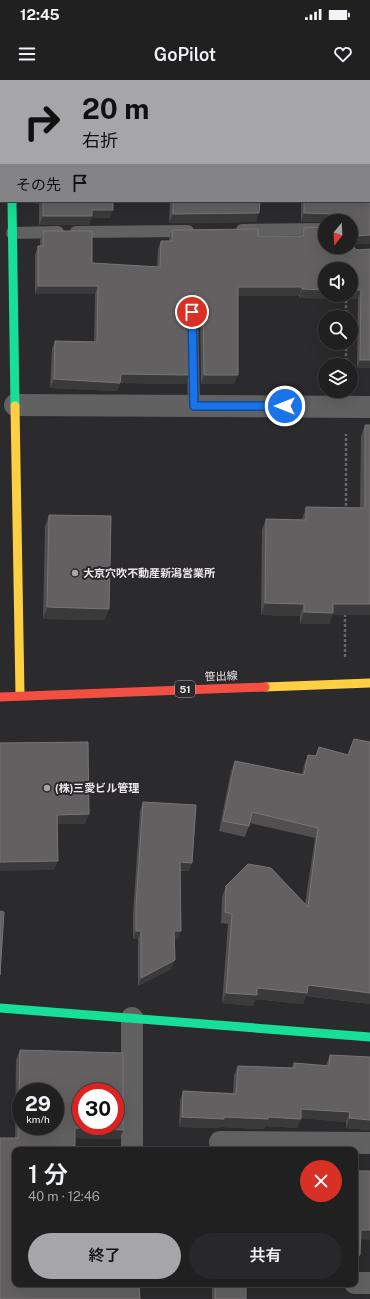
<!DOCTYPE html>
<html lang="ja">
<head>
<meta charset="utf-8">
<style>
	:root { --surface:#202021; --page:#28282a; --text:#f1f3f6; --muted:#a2a3a5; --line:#3d3e3f; --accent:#a6a5a8 }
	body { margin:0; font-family:"Public Sans","Noto Sans JP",sans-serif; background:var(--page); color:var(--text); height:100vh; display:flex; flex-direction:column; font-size:15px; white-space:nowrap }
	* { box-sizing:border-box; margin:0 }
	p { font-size:13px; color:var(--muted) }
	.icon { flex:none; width:22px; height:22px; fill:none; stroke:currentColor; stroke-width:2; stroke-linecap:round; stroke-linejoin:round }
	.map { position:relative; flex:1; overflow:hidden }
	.drawer { position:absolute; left:12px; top:1067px; width:346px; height:140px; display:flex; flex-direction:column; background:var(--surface); border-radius:8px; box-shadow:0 4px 16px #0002,0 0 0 1px var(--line) }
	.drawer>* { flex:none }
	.hud { position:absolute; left:0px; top:0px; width:370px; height:122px; box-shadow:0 4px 16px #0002,0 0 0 1px var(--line); background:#a6a5a8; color:#111; overflow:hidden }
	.needle { width:26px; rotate:198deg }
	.buttons { position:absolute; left:318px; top:134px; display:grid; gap:8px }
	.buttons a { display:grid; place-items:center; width:40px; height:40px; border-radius:50%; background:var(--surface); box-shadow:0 4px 16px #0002,0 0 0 1px var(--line); font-size:20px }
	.speed { position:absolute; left:12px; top:1003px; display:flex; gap:8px; font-size:20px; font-weight:700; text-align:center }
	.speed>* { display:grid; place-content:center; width:52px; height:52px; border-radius:50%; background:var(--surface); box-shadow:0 4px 16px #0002,0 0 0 1px var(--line); line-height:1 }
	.speed small { font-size:10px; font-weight:400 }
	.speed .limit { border:6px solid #d22; background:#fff; color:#111 }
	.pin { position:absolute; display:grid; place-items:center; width:34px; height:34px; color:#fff; margin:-17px; border:2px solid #fff; border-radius:50%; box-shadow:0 1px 4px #0007 }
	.me { position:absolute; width:44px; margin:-22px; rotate:270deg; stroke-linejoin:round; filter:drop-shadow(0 0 3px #0008) }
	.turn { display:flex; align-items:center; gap:14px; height:84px; padding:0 16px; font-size:18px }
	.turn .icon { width:52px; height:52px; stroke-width:2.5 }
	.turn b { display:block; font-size:28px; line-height:34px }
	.then { display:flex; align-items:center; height:38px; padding:0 16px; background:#0003; gap:8px; font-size:15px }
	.round { display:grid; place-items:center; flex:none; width:42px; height:42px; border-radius:21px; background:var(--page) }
	.summary { display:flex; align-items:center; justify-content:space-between; height:68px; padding:0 16px }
	h1 { font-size:24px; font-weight:600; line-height:30px }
	.cta { display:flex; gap:8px; margin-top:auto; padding:8px 16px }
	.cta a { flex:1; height:46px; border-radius:24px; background:var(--accent); color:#111; font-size:16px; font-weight:600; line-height:46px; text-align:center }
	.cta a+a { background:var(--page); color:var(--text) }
	.status { display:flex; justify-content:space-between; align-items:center; height:28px; padding:0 20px; background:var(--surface); direction:ltr }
	.status svg { height:11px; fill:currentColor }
	header { display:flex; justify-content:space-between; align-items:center; height:52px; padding:0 16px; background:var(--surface); font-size:18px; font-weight:600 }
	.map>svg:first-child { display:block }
</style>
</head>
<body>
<div class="status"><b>12:45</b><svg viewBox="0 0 49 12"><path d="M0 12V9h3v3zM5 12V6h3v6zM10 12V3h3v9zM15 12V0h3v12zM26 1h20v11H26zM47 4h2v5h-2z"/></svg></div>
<header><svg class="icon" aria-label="menu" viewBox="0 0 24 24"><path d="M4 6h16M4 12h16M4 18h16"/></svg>GoPilot<svg class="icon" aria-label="heart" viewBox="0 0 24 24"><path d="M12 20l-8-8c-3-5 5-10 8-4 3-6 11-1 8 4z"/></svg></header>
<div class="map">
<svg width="370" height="1219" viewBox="0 0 370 1219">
	<rect width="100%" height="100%" fill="#2b2a2c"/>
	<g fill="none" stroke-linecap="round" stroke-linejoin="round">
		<!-- path -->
		<g stroke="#666567" stroke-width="2.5" stroke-dasharray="3 2" stroke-linecap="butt">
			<polyline points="345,0 345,1"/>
			<polyline points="346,215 346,237"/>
			<polyline points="346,263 346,285"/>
			<polyline points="346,431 346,354"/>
			<polyline points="345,577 345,532"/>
		</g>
		<!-- lane -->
		<g stroke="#626162" stroke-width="12">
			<polyline points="0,106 1,106"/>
			<polyline points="242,150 325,149"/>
			<polyline points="76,152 188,151"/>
			<polyline points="12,153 58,152"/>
			<polyline points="192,231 194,326"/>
		</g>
		<!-- street -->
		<g stroke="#626162" stroke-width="22">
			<polyline points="9,0 10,1"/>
			<polyline points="369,26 370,26"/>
			<polyline points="15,325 370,327"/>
			<polyline points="220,1062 370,1063"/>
			<polyline points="132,1070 132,938"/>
			<polyline points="355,1203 370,1203"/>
		</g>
		<!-- fast -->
		<g stroke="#16e098" stroke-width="9">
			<polyline points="12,121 15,326"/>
			<polyline points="0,928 370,957"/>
		</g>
		<!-- slow -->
		<g stroke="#ffcf43" stroke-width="9">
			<polyline points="15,326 20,615"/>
			<polyline points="265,607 370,603"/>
		</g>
		<!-- jam -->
		<polyline stroke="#f24e42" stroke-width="9" points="0,617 265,607"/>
	</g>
	<!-- wall -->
	<g fill="#514f50">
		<polygon points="370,29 370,164 353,164 353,166 355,169 359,170 370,169 370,288 357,288 358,219 299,218 299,216 238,216 234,304 201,304 200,231 198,227 192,224 188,225 186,304 120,303 117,311 50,308 52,269 55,261 94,262 95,214 35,214 35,175 38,166 40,166 40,160 43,151 92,183 157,187 158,169 161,161 169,161 169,158 172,150 258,156 301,156 304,148 325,167 351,141 325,141 325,142 301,142 301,121 369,121"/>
		<polygon points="32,121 113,121 110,138 91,138 89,145 39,145 39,124 32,123"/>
		<polygon points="170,121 260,121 256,142 169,143"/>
		<polygon points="365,345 370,345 370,535 332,535 329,544 300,544 300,536 261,535 262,450 266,439 302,440 306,427 360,428 361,356"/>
		<polygon points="49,435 105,540 43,539 45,447"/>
		<polygon points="354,659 370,662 370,924 306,916 303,924 255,919 253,926 222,923 228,844 221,843 222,817 226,806 305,824 315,758 250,743 245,757 219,751 231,691 235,681 302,694 304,685 308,675 316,676 348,675"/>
		<polygon points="143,722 189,791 180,791 178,859 174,859 171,889 138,906 138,859 133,859 133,834 140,731"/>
		<polygon points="20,970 123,1050 120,1059 75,1058 15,1070 15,1204 0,1219 15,1058 16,980"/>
		<polygon points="330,975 370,1050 346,1048 346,1042 301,1038 297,1048 265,1046 264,1049 221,1047 221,1048 179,1047 180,1021 183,1011 233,1013 234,995 238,986 292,988 294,983 326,985"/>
		<rect x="212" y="1204" width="34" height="15"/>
	</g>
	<!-- shaded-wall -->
	<g fill="#3b3a3a">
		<polygon points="234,0 265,0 264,1 190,1"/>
		<polygon points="370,5 370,11 369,14 369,6"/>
		<polygon points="33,121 40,121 39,124 32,123"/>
		<polygon points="92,130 113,130 110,138 91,138 89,145 39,145 43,136"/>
		<polygon points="259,133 256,142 169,143 173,134"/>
		<polygon points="304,133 331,134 329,141 325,141 325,142 301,142"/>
		<polygon points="370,155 370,164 353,164 353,159 356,156"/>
		<polygon points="38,206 98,206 95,214 35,214"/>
		<polygon points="238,207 302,207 299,216 235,216"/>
		<polygon points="302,209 325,210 325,215 351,215 351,210 361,210 358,219 299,218"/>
		<polygon points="195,215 192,224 188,225 188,222 191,216"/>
		<polygon points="360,280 370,280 370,288 357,288"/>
		<polygon points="121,294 189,295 186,304 120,303 117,311 50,308 54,299"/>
		<polygon points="204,295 238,295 234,304 201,304"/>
		<polygon points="265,523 304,524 300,536 261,535"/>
		<polygon points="333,524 370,524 370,535 332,535 329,544 300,544 304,532"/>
		<polygon points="47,527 109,529 105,540 43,539"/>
		<polygon points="89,734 85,744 54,744 57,735"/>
		<polygon points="58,781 54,790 0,791 0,782"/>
		<polygon points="180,782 192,783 189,791 177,790"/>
		<polygon points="136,851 141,851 138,859 133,859"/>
		<polygon points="174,851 181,851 178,859 171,859"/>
		<polygon points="175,880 171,889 138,906 141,898"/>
		<polygon points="308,905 370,913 370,924 306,916 303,924 255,919 253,926 222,923 226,913 257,908"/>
		<polygon points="301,1029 350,1032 346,1042 298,1038"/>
		<polygon points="182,1037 268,1037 301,1039 297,1048 265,1046 264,1049 221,1047 221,1048 179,1047"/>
		<polygon points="349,1038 370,1040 370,1050 346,1048"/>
		<polygon points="75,1048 123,1050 120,1059 71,1058"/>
		<polygon points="361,1150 370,1150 370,1160 358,1159"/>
		<polygon points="355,1175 360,1175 356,1185 355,1185"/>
	</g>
	<!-- building -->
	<g fill="#626060" stroke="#777576" fill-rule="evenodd">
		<polygon points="56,0 234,0 190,1 56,1"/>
		<polygon points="365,0 370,0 370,5 369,6 369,1 365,1"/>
		<polygon points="369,29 370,29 370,155 356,156 353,159 353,166 355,169 359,170 370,169 370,280 360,280 361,210 351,210 351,189 325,189 325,210 302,209 302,207 238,207 238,295 204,295 203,222 201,218 195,215 191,216 188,222 189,295 121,294 120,303 54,299 55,261 97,262 98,206 38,206 38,166 43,166 43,151 92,151 92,183 160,187 161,161 172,161 172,150 258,149 258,156 303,156 304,148 325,147 325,167 351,167 351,141 335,141 335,137 331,134 304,133 304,121 369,121"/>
		<polygon points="43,121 113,121 113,130 92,130 92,136 43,136"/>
		<polygon points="173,121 260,121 259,133 173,134"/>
		<polygon points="365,345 370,345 370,524 333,524 333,533 304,532 304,524 265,523 266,439 306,440 306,427 365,428"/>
		<polygon points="49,435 111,436 109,529 47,527"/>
		<polygon points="354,659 370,662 370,913 308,905 307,913 257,908 257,915 226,913 232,834 225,832 226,806 248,784 271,788 308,827 318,748 252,732 249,746 223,741 235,681 304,695 308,675 316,676 319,667 348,675"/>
		<polygon points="88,662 89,734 57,735 58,781 0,782 0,663"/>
		<polygon points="143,722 196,725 192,783 180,782 181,851 174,851 175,880 141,898 141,851 136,851 136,826"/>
		<polygon points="0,831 4,832 0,895"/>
		<path d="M20,970L123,973V1050L75,1048V1070H15V1204H139L140,1219H0V1058H18ZM21,1012H55V1046H21ZM81,1012H115V1046H81Z"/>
		<polygon points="330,975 370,977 370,1040 349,1038 350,1032 301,1029 301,1039 268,1037 268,1039 224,1037 224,1039 182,1037 183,1011 236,1014 238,986 294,988 294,983 329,986"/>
		<polygon points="355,1091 370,1091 370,1150 361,1150 360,1175 355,1175"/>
		<rect x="215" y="1204" width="31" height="15"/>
	</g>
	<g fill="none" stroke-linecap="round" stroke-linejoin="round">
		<!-- route casing -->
		<g stroke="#114b97" stroke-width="10">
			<polyline id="route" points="192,232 194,326 285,326"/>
		</g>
		<!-- route -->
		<use href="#route" stroke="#1a73e8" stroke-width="7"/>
	</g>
	<!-- markers -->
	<g fill="#a6a5a8" stroke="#2c292d" stroke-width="1.5">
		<circle cx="75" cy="493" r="4"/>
		<circle cx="47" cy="708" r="4"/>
	</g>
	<g text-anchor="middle" stroke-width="4" stroke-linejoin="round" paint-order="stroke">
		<!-- shield labels -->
		<rect fill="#2c292d" stroke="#b0aeb1" stroke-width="1" x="175" y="601" width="20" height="16" rx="3"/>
		<g font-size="10" font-weight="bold" fill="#e9e7ea">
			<text x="185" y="613">51</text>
		</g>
		<!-- poi labels -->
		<g font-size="11" font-weight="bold" fill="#e9e7ea" stroke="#2c292d" text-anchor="start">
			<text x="83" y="497">大京穴吹不動産新潟営業所</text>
			<text x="55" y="712">(株)三愛ビル管理</text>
		</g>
		<!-- street labels -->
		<g font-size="11" fill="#e9e7ea" stroke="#2c292d">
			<text transform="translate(221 596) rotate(-2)" y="4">笹出線</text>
		</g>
	</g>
</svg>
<div class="buttons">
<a><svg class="needle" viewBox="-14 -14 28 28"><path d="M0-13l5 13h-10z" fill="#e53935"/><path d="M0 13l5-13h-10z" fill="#a2a3a5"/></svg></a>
<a><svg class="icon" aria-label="sound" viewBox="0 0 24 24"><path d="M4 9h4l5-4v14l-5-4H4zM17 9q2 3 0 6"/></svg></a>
<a><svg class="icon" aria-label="search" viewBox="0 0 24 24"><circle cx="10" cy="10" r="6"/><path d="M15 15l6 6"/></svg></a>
<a><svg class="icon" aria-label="layers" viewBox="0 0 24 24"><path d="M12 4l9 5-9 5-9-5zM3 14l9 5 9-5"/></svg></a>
</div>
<div class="speed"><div>29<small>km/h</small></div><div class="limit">30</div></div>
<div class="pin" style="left:192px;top:232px;background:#d93025"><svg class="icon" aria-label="arrive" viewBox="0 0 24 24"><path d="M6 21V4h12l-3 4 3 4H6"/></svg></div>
<svg class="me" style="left:285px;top:326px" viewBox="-20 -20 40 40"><circle r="17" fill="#1a73e8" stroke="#fff" stroke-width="3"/><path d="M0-11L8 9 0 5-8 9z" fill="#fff"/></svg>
<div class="hud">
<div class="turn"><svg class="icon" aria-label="right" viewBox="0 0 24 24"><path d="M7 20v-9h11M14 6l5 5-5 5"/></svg><div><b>20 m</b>右折</div></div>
<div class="then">その先<svg class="icon" aria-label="arrive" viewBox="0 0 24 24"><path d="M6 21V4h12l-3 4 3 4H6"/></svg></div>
</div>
<section class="drawer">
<div class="summary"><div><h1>1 分</h1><p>40 m · 12:46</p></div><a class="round" style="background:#d93025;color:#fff"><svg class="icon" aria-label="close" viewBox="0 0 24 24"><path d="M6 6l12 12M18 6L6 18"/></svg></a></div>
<div class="cta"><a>終了</a><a>共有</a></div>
</section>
</div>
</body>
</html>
